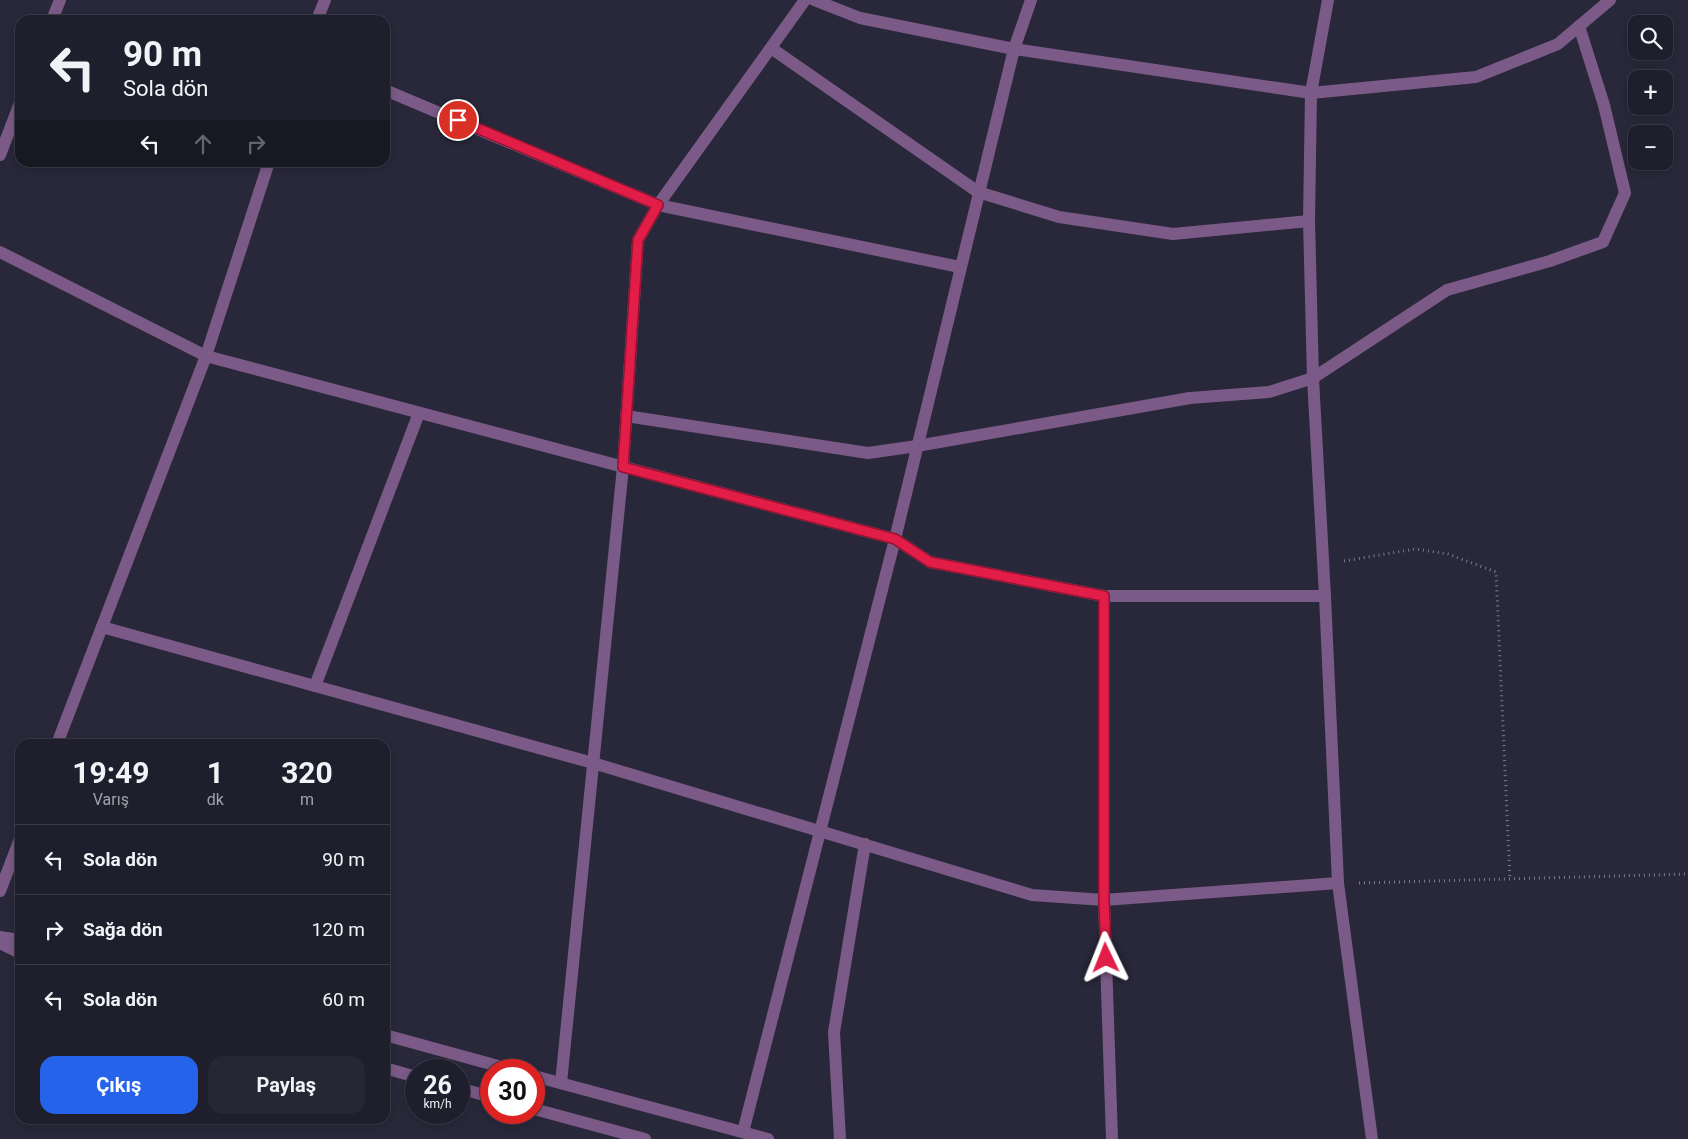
<!DOCTYPE html>
<html lang="tr">
<head>
<meta charset="utf-8">
<style>
	:root { --surface:#1e1e2c; --page:#262734; --text:#f1f3f6; --muted:#a1a2a9; --line:#3c3c48; --accent:#2563eb }
	body { margin:0; font-family:Roboto,sans-serif; background:var(--page); color:var(--text); height:100vh; display:flex; flex-direction:column; font-size:19px; white-space:nowrap }
	* { box-sizing:border-box; margin:0 }
	p { font-size:16px; color:var(--muted) }
	.icon { flex:none; width:28px; height:28px; fill:none; stroke:currentColor; stroke-width:2; stroke-linecap:round; stroke-linejoin:round }
	.map { position:relative; flex:1; overflow:hidden }
	.side { position:absolute; left:15px; top:739px; width:375px; height:385px; display:flex; flex-direction:column; background:var(--surface); border-radius:15px; box-shadow:0 2px 8px #0003,0 0 0 1px var(--line) }
	.side>* { flex:none }
	.banner { position:absolute; left:15px; top:15px; width:375px; height:152px; border-radius:15px; box-shadow:0 2px 8px #0003,0 0 0 1px var(--line); background:#1e1e2c; color:var(--text); overflow:hidden }
	.fabs { position:absolute; left:1628px; top:15px; display:grid; gap:10px }
	.fabs a { display:grid; place-items:center; width:45px; height:45px; border-radius:10px; background:var(--surface); box-shadow:0 2px 8px #0003,0 0 0 1px var(--line); font-size:25px }
	.speed { position:absolute; left:405px; top:1059px; display:flex; gap:10px; font-size:25px; font-weight:700; text-align:center }
	.speed>* { display:grid; place-content:center; width:65px; height:65px; border-radius:50%; background:var(--surface); box-shadow:0 2px 8px #0003,0 0 0 1px var(--line); line-height:1 }
	.speed small { font-size:12px; font-weight:400 }
	.speed .limit { border:8px solid #d22; background:#fff; color:#111 }
	.pin { position:absolute; display:grid; place-items:center; width:42px; height:42px; color:#fff; margin:-21px; border:2px solid #fff; border-radius:50%; box-shadow:0 1px 5px #0007 }
	.me { position:absolute; width:55px; margin:-28px; rotate:358deg; stroke-linejoin:round; filter:drop-shadow(0 0 4px #0008) }
	.turn { display:flex; align-items:center; gap:18px; height:105px; padding:0 25px; font-size:22px }
	.turn .icon { width:65px; height:65px; stroke-width:2.5 }
	.turn b { display:block; font-size:35px; line-height:42px }
	.lanes { display:flex; align-items:center; height:48px; padding:0 25px; background:#0003; justify-content:center; gap:25px; direction:ltr }
	.lanes .off { opacity:.35 }
	.eta { display:flex; justify-content:space-evenly; align-items:center; height:85px; text-align:center }
	.eta b { font-size:30px; font-weight:700; line-height:35px }
	.cta { display:flex; gap:10px; margin-top:auto; padding:10px 25px }
	.cta a { flex:1; height:58px; border-radius:15px; background:var(--accent); color:#fff; font-size:20px; font-weight:700; line-height:58px; text-align:center }
	.cta a+a { background:var(--page); color:var(--text) }
	ul { padding:0; list-style:none }
	li { display:flex; align-items:center; gap:15px; height:70px; padding:0 25px; border-top:1px solid var(--line) }
	li div { flex:1 }
	li b { display:block; font-size:19px }
	li em { font-style:normal }
	.map>svg:first-child { display:block }
</style>
</head>
<body>
<div class="map">
<svg width="1688" height="1139" viewBox="0 0 1688 1139">
	<rect width="100%" height="100%" fill="#28283a"/>
	<g fill="none" stroke-linecap="round" stroke-linejoin="round">
		<!-- path -->
		<g stroke="#7c7c8b" stroke-width="3" stroke-dasharray="1 4" stroke-linecap="butt">
			<polyline points="1344,561 1415,549 1448,554 1496,572 1510,880"/>
			<polyline points="1359,883 1688,874"/>
		</g>
		<!-- minor -->
		<g stroke="#7c5a87" stroke-width="12">
			<polyline points="814,0 860,18 1014,49 1311,93 1476,77 1558,44 1610,0"/>
			<polyline points="1328,0 1311,93 1309,221 1313,378 1325,596 1338,883 1372,1139"/>
			<polyline points="52,20 60,0"/>
			<polyline points="317,20 325,0"/>
			<polyline points="771,48 978,192 1059,217 1173,234 1309,221"/>
			<polyline points="385,90 658,205 960,267"/>
			<polyline points="0,155 20,103"/>
			<polyline points="0,252 206,356 895,539 930,562 1104,596 1325,596"/>
			<polyline points="626,416 868,453 917,446 1190,398 1269,392 1313,378 1447,290 1550,261 1603,242 1625,193 1604,105 1579,26"/>
			<polyline points="1104,596 1104,900 1112,1139"/>
			<polyline points="102,627 593,763 1032,895 1104,900 1338,883"/>
			<polyline points="315,686 419,413"/>
			<polyline points="57,744 206,356 269,162"/>
			<polyline points="0,891 20,839"/>
			<polyline points="0,937 20,940"/>
			<polyline points="0,943 20,953"/>
			<polyline points="385,1035 513,1070"/>
			<polyline points="385,1068 416,1077"/>
			<polyline points="534,1076 768,1139"/>
			<polyline points="561,1083 623,467 638,240 658,205 805,0"/>
			<polyline points="459,1088 491,1097"/>
			<polyline points="534,1109 645,1139"/>
			<polyline points="743,1132 895,539 1014,49 1031,0"/>
			<polyline points="840,1139 834,1032 865,844"/>
		</g>
	</g>
	<g fill="none" stroke-linecap="round" stroke-linejoin="round">
		<!-- route casing -->
		<g stroke="#92132f" stroke-width="12">
			<polyline id="route" points="458,120 658,205 638,240 623,467 895,539 930,562 1104,596 1104,900 1106,958"/>
		</g>
		<!-- route -->
		<use href="#route" stroke="#e11d48" stroke-width="9"/>
	</g>
</svg>
<div class="fabs">
<a><svg class="icon" aria-label="search" viewBox="0 0 24 24"><circle cx="10" cy="10" r="6"/><path d="M15 15l6 6"/></svg></a>
<a>+</a>
<a>−</a>
</div>
<div class="speed"><div>26<small>km/h</small></div><div class="limit">30</div></div>
<div class="pin" style="left:458px;top:120px;background:#d93025"><svg class="icon" aria-label="arrive" viewBox="0 0 24 24"><path d="M6 21V4h12l-3 4 3 4H6"/></svg></div>
<svg class="me" style="left:1106px;top:958px" viewBox="-20 -20 40 40"><path d="M0-17L14 15 0 8-14 15z" fill="#e11d48" stroke="#fff" stroke-width="4"/></svg>
<div class="banner">
<div class="turn"><svg class="icon" aria-label="left" viewBox="0 0 24 24"><path d="M17 20v-9H6M10 6l-5 5 5 5"/></svg><div><b>90 m</b>Sola dön</div></div>
<div class="lanes"><svg class="icon" aria-label="left" viewBox="0 0 24 24"><path d="M17 20v-9H6M10 6l-5 5 5 5"/></svg><svg class="icon off" aria-label="ahead" viewBox="0 0 24 24"><path d="M12 20V5M6 11l6-6 6 6"/></svg><svg class="icon off" aria-label="right" viewBox="0 0 24 24"><path d="M7 20v-9h11M14 6l5 5-5 5"/></svg></div>
</div>
<section class="side">
<div class="eta">
<div><b>19:49</b><p>Varış</p></div>
<div><b>1</b><p>dk</p></div>
<div><b>320</b><p>m</p></div>
</div>
<ul>
<li><svg class="icon" aria-label="left" viewBox="0 0 24 24"><path d="M17 20v-9H6M10 6l-5 5 5 5"/></svg><div><b>Sola dön</b></div><em>90 m</em></li>
<li><svg class="icon" aria-label="right" viewBox="0 0 24 24"><path d="M7 20v-9h11M14 6l5 5-5 5"/></svg><div><b>Sağa dön</b></div><em>120 m</em></li>
<li><svg class="icon" aria-label="left" viewBox="0 0 24 24"><path d="M17 20v-9H6M10 6l-5 5 5 5"/></svg><div><b>Sola dön</b></div><em>60 m</em></li>
</ul>
<div class="cta"><a>Çıkış</a><a>Paylaş</a></div>
</section>
</div>
</body>
</html>
